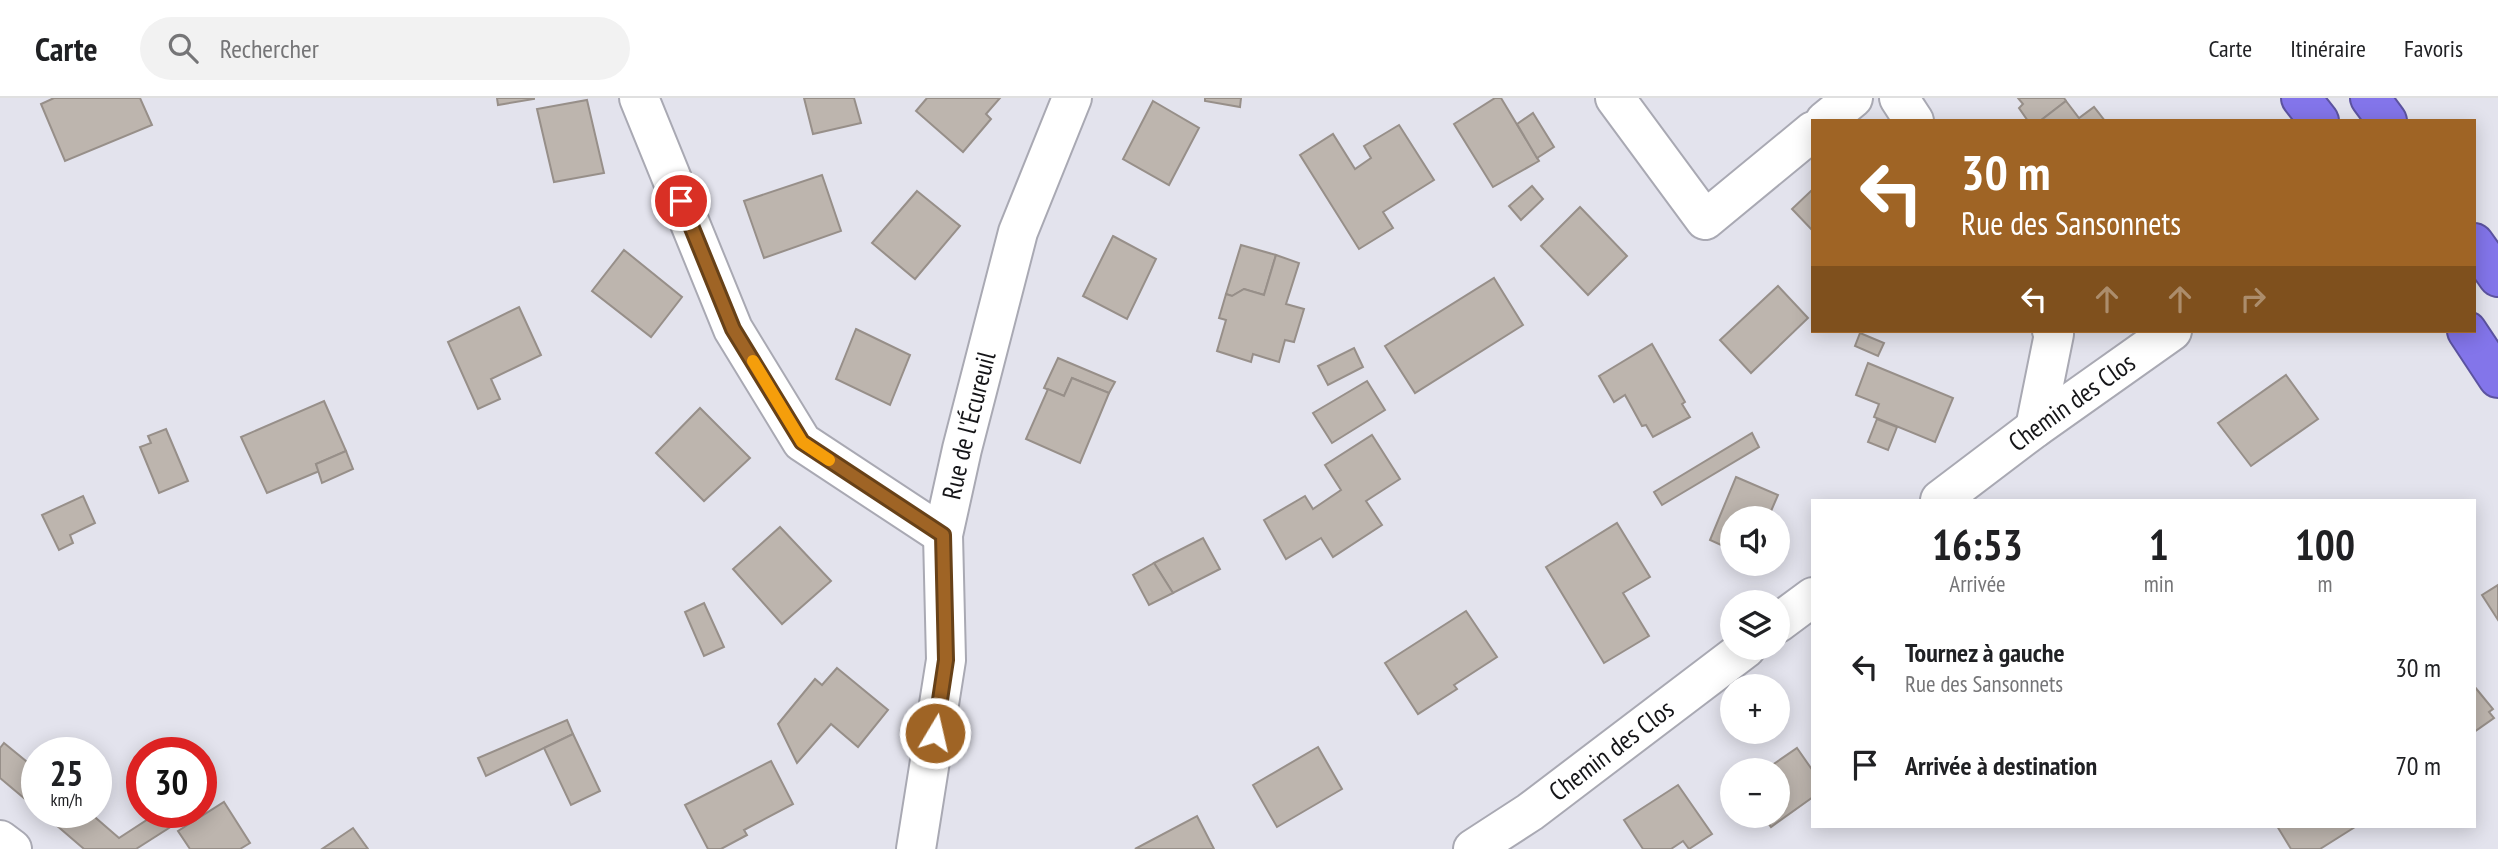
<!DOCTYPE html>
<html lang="fr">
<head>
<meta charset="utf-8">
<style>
	:root { --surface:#fff; --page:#f2f2f2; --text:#202124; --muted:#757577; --line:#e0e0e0 }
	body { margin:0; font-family:"PT Sans Narrow",sans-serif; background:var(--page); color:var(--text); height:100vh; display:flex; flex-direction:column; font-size:26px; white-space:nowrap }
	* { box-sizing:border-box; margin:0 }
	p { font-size:23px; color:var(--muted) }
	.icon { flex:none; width:38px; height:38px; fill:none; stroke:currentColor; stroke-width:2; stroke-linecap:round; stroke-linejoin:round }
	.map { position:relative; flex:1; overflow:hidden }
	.side { position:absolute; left:1811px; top:401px; width:665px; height:329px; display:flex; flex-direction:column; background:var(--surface); border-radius:0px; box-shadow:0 4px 18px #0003 }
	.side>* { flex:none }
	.top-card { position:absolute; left:1811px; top:21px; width:665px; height:214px; border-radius:0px; box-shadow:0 4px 18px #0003; background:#9f6425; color:#fff; overflow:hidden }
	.buttons { position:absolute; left:1720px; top:408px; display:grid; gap:14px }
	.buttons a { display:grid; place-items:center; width:70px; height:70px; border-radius:50%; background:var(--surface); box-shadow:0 4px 18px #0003; font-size:35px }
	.speed { position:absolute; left:21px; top:639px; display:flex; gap:14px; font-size:35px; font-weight:700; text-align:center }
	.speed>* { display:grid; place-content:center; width:91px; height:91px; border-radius:50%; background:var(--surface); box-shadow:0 4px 18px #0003; line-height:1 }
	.speed small { font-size:18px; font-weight:400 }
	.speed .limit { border:10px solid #d22; background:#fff; color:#111 }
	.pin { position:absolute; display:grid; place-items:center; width:60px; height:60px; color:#fff; margin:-30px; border:4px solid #fff; border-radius:50%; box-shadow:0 2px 7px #0007 }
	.me { position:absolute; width:77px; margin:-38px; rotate:9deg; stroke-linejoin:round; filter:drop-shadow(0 0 5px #0008) }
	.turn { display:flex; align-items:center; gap:24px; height:147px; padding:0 35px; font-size:32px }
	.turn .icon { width:91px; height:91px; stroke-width:2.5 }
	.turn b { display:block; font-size:49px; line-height:60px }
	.lanes { display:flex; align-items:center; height:66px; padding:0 35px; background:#0003; justify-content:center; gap:35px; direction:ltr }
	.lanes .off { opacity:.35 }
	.eta { display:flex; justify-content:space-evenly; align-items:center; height:119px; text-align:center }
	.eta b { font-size:42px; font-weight:600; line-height:49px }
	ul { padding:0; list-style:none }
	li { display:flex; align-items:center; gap:21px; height:98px; padding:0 35px }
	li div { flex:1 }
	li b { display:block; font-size:26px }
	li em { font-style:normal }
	header { display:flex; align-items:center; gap:42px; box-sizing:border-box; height:98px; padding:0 35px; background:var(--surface); border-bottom:2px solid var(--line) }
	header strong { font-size:33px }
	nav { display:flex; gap:38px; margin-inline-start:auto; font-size:24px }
	.search { width:490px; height:63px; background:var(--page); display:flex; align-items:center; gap:18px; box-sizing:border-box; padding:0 24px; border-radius:38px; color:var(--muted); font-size:26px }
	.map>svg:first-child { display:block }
</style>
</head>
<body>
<header>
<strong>Carte</strong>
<div class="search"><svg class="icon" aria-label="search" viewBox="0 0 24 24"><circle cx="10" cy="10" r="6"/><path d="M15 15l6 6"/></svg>Rechercher</div>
<nav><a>Carte</a><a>Itinéraire</a><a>Favoris</a></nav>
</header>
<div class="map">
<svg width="2498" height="751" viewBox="0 0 2498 751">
	<rect width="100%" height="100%" fill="#e3e3ed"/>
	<!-- building -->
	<g fill="#bdb5ae" stroke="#978f89" stroke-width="2">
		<polygon points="54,0 140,0 152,27 65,63 41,6"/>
		<polygon points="497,0 534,0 534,1 498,7"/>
		<polygon points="804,0 854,0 861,25 813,36"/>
		<polygon points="927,0 1000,0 986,16 991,21 963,54 916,13"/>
		<polygon points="1205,0 1241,0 1240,9 1205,3"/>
		<polygon points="1495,0 1501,0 1539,63 1493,89 1454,26"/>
		<polygon points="2018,0 2064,0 2066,3 2040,23 2028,23 2019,10 2023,6"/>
		<polygon points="587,2 604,75 554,84 537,11"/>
		<polygon points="1153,3 1199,30 1169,87 1123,61"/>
		<polygon points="2066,3 2079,20 2094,9 2105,23 2040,23"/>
		<polygon points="1533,15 1554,49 1537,60 1517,26"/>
		<polygon points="1399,27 1434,82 1383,114 1393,130 1359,151 1300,57 1333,36 1355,71 1371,60 1364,48"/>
		<polygon points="822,77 841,133 764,160 744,103"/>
		<polygon points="1532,88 1543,101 1521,122 1509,108"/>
		<polygon points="1813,91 1813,133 1792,111"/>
		<polygon points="917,93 960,128 915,181 872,145"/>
		<polygon points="1580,109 1627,158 1588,197 1541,148"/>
		<polygon points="1113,138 1156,161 1127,221 1083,198"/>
		<polygon points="1241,147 1276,157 1264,197 1244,191 1232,198 1226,196"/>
		<polygon points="624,152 682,199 651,239 592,193"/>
		<polygon points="1276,157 1299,165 1286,206 1304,211 1294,244 1285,242 1279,264 1253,256 1251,264 1217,253 1226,222 1219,220 1226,196 1232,198 1244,191 1264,197"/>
		<polygon points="1494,180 1523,227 1415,295 1385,248"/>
		<polygon points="1778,188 1808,220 1751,275 1720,242"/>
		<polygon points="519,209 541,257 491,281 500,301 478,311 448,244"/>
		<polygon points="856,231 910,257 890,307 836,281"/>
		<polygon points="1860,235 1884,245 1878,258 1855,248"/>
		<polygon points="1652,246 1685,304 1682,306 1690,319 1653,339 1646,327 1642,328 1625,297 1614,304 1599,278"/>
		<polygon points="1354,250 1363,269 1328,287 1318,268"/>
		<polygon points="1058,260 1115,284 1109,295 1072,280 1064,298 1044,290"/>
		<polygon points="1868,265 1953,300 1935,344 1874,319 1879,306 1856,297"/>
		<polygon points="2286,277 2318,321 2251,368 2218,325"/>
		<polygon points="1072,280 1109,295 1080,365 1026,341 1048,291 1064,298"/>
		<polygon points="1367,283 1385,312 1332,345 1313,315"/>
		<polygon points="324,303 346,353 316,366 319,373 317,374 267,395 241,339"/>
		<polygon points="700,310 750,360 704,403 656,355"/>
		<polygon points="1877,321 1897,329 1888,352 1868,344"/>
		<polygon points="166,331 188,383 159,395 140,349 151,345 148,338"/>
		<polygon points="1752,335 1759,349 1662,407 1654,394"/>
		<polygon points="1372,337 1400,381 1366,403 1382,427 1333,459 1321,440 1286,461 1264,422 1305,398 1313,411 1341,392 1325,367"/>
		<polygon points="346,353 353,371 322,385 316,366"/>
		<polygon points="1736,379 1778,397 1768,420 1732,420 1732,452 1710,442"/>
		<polygon points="83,398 95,425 70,437 73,445 59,452 42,417"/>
		<polygon points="1617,425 1650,479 1623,495 1649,538 1604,565 1546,469"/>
		<polygon points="780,429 831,483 782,526 733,471"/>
		<polygon points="1203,440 1220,471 1173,495 1154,465"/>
		<polygon points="1154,465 1173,495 1149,507 1133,477"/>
		<polygon points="2498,487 2498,522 2482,497"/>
		<polygon points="704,505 724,549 704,558 685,514"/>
		<polygon points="1466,513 1497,559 1454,587 1457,591 1418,616 1385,565"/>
		<polygon points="837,570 888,612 858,649 831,626 797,665 778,626 815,581 822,587"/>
		<polygon points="2474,588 2493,611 2489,614 2494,620 2474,634"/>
		<polygon points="567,622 573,636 486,678 478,660"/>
		<polygon points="573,636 600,693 571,707 544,650"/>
		<polygon points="4,645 37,672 37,711 0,680 0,650"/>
		<polygon points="1318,649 1342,691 1277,729 1253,687"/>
		<polygon points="1797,650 1813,673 1813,699 1771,729 1763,718 1778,718 1778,672 1765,672"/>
		<polygon points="771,663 793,706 744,732 747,737 721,751 708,751 685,707"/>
		<polygon points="1678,687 1712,736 1689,751 1683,743 1671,751 1643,751 1624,722"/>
		<polygon points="224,704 250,745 240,751 190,751 178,733"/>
		<polygon points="41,714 89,714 119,740 159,714 194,714 136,751 84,751"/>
		<polygon points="1197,718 1214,751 1135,751"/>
		<polygon points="2277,728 2355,728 2355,729 2320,751 2291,751"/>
		<polygon points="353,730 368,751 322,751"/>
	</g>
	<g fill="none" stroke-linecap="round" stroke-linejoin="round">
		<!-- minor casing -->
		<g stroke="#a9a9b3" stroke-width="42">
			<g id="minor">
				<polyline points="639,0 733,231 802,344 943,437"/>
				<polyline points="1615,0 1705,122 1813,33"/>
				<polyline points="1899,0 1914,23"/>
				<polyline points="1825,23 1853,0"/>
				<polyline points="2035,330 2054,236 2052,233"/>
				<path id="s1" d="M1940,402L2035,330L2172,233"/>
				<polyline points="1778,525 1813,499"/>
				<polyline points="0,742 12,751"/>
				<path id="s2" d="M916,751L946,562L943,437L962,351L1018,134L1072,0"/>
				<path id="s3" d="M1473,751L1530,714L1746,550"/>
			</g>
		</g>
		<!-- highway casing -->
		<g stroke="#5c53a0" stroke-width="42">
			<g id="highway">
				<polyline points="2301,0 2319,23"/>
				<polyline points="2370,0 2387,23"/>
				<polyline points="2474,145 2498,179"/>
				<polyline points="2467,233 2498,280"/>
			</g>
		</g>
		<!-- minor -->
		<use href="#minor" stroke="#fff" stroke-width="38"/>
		<!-- highway -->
		<use href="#highway" stroke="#8375ea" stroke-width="38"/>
	</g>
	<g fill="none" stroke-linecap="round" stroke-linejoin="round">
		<!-- route casing -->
		<g stroke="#674118" stroke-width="18">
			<polyline id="route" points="681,103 733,231 802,344 943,437 946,562 935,635"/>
		</g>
		<!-- route -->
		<use href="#route" stroke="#9f6425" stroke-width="12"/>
		<!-- slow -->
		<polyline stroke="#f59e0b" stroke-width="12" points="753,263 802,344 829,362"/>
	</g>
	<g text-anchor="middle" stroke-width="6" stroke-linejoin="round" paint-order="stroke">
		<!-- street labels -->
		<g font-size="26" fill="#151518" stroke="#fff">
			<text dy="9" stroke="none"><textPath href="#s1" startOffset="164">Chemin des Clos</textPath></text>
			<text dy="9" stroke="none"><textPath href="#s2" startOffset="429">Rue de l'Écureuil</textPath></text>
			<text dy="9" stroke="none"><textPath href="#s3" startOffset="170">Chemin des Clos</textPath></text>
		</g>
	</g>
</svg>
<div class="buttons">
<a><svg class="icon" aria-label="sound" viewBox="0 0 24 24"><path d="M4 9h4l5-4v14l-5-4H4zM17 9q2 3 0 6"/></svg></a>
<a><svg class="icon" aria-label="layers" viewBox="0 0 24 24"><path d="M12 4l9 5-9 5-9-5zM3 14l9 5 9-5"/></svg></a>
<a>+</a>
<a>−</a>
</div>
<div class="speed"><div>25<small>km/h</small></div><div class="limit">30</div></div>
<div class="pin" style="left:681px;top:103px;background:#d93025"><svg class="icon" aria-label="arrive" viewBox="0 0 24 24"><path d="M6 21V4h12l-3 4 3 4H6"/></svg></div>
<svg class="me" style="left:935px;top:635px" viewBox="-20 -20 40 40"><circle r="17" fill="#9f6425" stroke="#fff" stroke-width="3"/><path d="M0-11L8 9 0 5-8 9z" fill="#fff"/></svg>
<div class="top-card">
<div class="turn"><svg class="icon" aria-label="left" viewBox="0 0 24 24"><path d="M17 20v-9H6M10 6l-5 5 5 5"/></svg><div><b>30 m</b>Rue des Sansonnets</div></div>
<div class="lanes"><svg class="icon" aria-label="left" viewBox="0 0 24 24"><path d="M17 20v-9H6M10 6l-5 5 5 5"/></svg><svg class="icon off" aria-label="ahead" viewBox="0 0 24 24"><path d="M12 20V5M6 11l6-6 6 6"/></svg><svg class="icon off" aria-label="ahead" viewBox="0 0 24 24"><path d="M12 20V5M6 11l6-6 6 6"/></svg><svg class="icon off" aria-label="right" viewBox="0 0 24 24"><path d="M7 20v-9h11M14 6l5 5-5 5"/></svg></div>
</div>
<section class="side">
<div class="eta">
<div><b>16:53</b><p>Arrivée</p></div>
<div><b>1</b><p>min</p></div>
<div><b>100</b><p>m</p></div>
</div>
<ul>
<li><svg class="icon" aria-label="left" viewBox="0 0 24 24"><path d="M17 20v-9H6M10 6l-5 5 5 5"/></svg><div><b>Tournez à gauche</b><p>Rue des Sansonnets</p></div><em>30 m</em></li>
<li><svg class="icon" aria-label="arrive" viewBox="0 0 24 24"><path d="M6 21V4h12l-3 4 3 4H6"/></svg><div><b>Arrivée à destination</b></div><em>70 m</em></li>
</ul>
</section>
</div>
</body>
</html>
